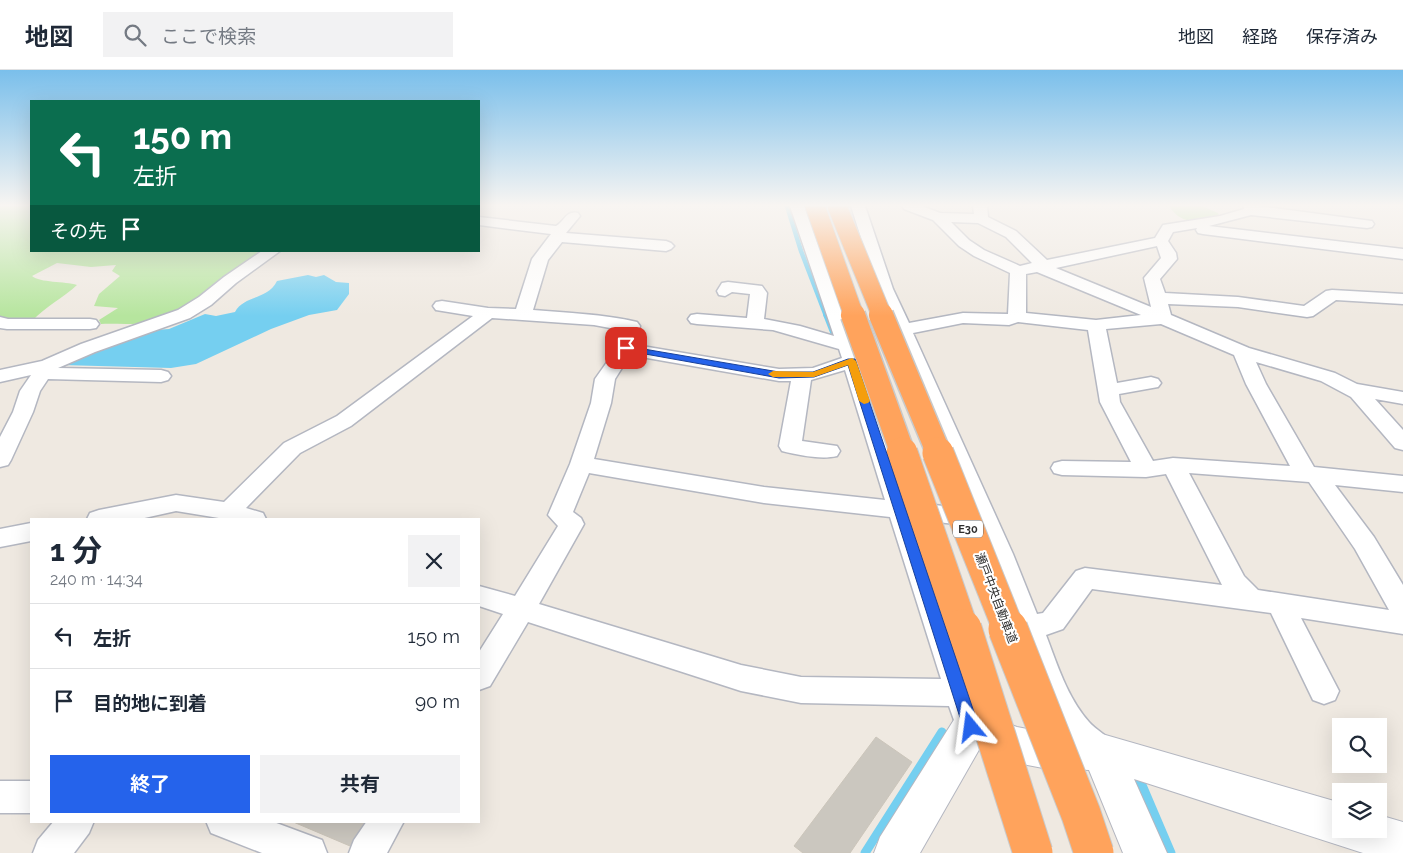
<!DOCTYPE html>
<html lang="ja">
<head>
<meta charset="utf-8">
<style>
	:root { --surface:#fff; --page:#f2f2f3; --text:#1f2937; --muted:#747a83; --line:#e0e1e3; --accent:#2563eb }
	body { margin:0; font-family:Raleway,"Noto Sans JP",sans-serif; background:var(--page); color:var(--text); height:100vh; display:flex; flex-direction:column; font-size:19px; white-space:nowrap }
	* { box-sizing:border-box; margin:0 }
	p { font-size:16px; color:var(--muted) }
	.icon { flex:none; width:28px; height:28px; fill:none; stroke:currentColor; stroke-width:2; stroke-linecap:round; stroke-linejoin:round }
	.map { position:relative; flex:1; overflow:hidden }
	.side { position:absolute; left:30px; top:448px; width:450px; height:305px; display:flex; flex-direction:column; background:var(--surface); border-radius:0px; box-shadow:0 5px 20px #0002 }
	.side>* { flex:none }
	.top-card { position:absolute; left:30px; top:30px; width:450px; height:152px; border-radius:0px; box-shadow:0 5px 20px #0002; background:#0b6e4f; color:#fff; overflow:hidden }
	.tools { position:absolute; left:1332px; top:648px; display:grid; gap:10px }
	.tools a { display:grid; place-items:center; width:55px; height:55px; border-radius:0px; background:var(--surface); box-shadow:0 5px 20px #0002; font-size:25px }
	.pin { position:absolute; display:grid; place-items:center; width:42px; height:42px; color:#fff; margin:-21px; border-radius:10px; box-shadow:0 2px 8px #0006 }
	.me { position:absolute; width:55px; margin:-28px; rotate:344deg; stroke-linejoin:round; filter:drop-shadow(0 0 4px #0008) }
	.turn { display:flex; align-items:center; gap:18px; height:105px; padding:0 20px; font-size:22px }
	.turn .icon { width:65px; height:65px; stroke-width:2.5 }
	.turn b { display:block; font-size:35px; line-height:42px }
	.then { display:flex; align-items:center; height:48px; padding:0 20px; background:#0003; gap:10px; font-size:19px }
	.round { display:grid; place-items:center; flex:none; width:52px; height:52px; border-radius:0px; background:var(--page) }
	.head { display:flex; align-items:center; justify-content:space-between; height:85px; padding:0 20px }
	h1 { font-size:30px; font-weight:700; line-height:38px }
	.cta { display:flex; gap:10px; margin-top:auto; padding:10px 20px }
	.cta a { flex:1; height:58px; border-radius:0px; background:var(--accent); color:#fff; font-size:20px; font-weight:700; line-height:58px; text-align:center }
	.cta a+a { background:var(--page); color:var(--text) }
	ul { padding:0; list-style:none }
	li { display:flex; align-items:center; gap:15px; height:65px; padding:0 20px; border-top:1px solid var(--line) }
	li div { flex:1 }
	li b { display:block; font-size:19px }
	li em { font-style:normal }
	header { display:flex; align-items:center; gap:30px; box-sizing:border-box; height:70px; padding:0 25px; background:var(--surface); border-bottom:1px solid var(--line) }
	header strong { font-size:24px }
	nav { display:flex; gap:28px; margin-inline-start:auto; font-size:18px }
	.search { width:350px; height:45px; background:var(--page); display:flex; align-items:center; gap:12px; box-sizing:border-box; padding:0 18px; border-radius:0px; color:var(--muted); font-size:19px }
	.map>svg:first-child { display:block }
</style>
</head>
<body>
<header>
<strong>地図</strong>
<div class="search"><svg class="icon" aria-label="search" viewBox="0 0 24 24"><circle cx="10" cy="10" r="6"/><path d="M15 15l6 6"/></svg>ここで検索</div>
<nav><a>地図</a><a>経路</a><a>保存済み</a></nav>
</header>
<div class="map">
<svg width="1403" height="783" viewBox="0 0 1403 783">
	<rect width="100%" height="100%" fill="#efe9e1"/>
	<!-- green -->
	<g fill="#b6e59e">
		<path d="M0,136H31V181H265C229,208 194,239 151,251C135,256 117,253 101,254L99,250L118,238L94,236L99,224L120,206L112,201L116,195L91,197L57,193L32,206C40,213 65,211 77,215C63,228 46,236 32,251L14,250L0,246Z"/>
		<path d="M1169,136H1202L1218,143L1219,147C1197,150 1183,157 1169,136Z"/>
	</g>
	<!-- water -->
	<path fill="#75cff0" d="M308,205L316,207L324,205L336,212L349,213V224L337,240L309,245L271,259L196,294L171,298L62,295L70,290L155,260L169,259L205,244L216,246L235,242C244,225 268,230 277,211Z"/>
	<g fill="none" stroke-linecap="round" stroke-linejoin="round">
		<!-- stream-far2 -->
		<polyline stroke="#75cff0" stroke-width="4.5" points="787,136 801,181 826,246"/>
		<!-- stream-far1 -->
		<polyline stroke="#75cff0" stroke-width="5.5" points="826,245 835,268"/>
		<!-- stream -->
		<g stroke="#75cff0" stroke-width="9">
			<polyline points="1139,708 1171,783"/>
			<polyline points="865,783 942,662"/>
		</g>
	</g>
	<!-- building -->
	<g fill="#cbc7bf" stroke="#cbc5ba">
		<polygon points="876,667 912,692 850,783 803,783 794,776"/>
		<polygon points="291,751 365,751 350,776"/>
	</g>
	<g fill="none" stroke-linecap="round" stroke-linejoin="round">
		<!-- minor casing -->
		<g stroke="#b4b7c1" stroke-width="3">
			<g id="minor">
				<path d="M790,136H804L856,276L910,432L968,439L877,219L851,136H865L893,219L909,253L963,243L1008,244L1010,203L974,186L959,176L933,150L904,139L902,136H922L940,143L974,144L973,136H987L988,147L1016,161L1047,190L1155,168L1163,155L1220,146L1244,139V136H1258L1372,151L1374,154L1372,157L1367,158L1251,145L1209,156L1403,179V189L1203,164L1198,163L1196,160L1197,158L1173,162L1168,171L1176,183L1177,189L1160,209L1165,223L1238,227L1304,236L1326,221L1332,220L1403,224V234L1336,230L1313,246L1307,247L1238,237L1168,234L1171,245L1249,278L1335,303L1357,314L1403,322V334L1375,329L1403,360V380L1395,378L1351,327L1321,311L1256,292L1266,314L1314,397L1403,406V422L1335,415L1374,467L1403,515V564L1301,548L1339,621L1335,630L1324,634L1313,630L1271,543L1092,519L1063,559L1046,565C1057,594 1067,627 1089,652C1100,664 1110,665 1118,682L1113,693L1102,697L1091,693L1067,672L1045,637L976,456L916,450L987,657L982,667L971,671L960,667L949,636L801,633L741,621L528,552L490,616L479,620V582L503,544L479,536V516L515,526L558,456L548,445L570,394L591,333L595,309L617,278L621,260L594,255L492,248L351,356L300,383L246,438L263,443L266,449H225L176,441L140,449H87L90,443L99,440L176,425L224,432L284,373L337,346L473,246L436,240L433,236L436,232L442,231L488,238L516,239L532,189L551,164L479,155V147L556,156C565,151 566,140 578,143L580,146L566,163L666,171L671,173L674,176L671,179L666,181L562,172L548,190L533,240C568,243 603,244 637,252L640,256L636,275L779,299L813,298L842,288L839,279L773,260L697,254L691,253L688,249L691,245L697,244L747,248L750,224L732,222L725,226L719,225L717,221L722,213L728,212L762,216L767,223L764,249L800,256L834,266ZM951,152L978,153L1006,167L1032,193L1020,196L984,180L969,170ZM1157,176L1161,188L1144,208L1151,237L1056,198ZM1037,202L1141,245L1096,250L1026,243V204ZM1018,252L1088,260L1100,332L1131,392L1062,391L1054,393L1051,398L1054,403L1062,405L1146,407L1166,404L1222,515L1085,498L1076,501L1043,543L1037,544L1013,484L913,263L963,253L1009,255ZM1161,254L1234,285L1246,314L1290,396L1173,388L1153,391L1120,332L1119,324L1158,317L1161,313L1158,309L1151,307L1117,313L1106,259ZM630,285L779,311H791L779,376L782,381C798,385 821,390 837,386L840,381L837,376L802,371L811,310L845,300L885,430L764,417L594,389L611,333L615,309ZM589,403L764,433L890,447L941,609L801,607L741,595L539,534L584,454L581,448L573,442ZM1189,403L1309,412L1355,479L1389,540L1258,520L1244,506Z"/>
				<polygon points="262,181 280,181 236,213 211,235 190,248 95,282 58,298 161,300 168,302 171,306 168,310 161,312 48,309 40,321 33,342 11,390 8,395 0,397 0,367 13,342 20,321 31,305 0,312 0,300 42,291 81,274 178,240 199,227 224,207"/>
				<polygon points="0,247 8,249 90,249 96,250 99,254 96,258 90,259 7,259 0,258"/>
				<polygon points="31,453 31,471 0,477 0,459"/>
				<rect x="0" y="711" width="31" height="32"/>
				<polygon points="54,751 94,751 89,763 74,783 33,783 38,770"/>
				<polygon points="206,751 271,751 322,770 327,783 262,783 211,763"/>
				<polygon points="367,751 404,751 387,783 349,783 354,770"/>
			</g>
		</g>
		<!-- tertiary casing -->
		<g stroke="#b4b7c1" stroke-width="2">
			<polygon id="tertiary" points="971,640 1017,657 1043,662 1102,664 1341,733 1341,759 1379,759 1379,745 1403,752 1403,783 1363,783 1134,709 1167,783 1123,783 1089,700 1043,698 1017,693 980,678 920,783 874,783 880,767 957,645"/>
		</g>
		<!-- minor -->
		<use href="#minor" fill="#fff" fill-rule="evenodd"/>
		<!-- tertiary -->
		<use href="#tertiary" fill="#fff" fill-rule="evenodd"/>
		<!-- motorway-bridge-far3 casing -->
		<g stroke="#c9c9c9" stroke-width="21" stroke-linecap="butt">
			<g id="motorway-bridge-far3">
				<polyline points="815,136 854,246"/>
				<polyline points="837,136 882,246"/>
			</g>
		</g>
		<!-- motorway-bridge-far2 casing -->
		<g stroke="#c9c9c9" stroke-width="27" stroke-linecap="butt">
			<g id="motorway-bridge-far2">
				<polyline points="853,245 903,384"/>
				<polyline points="881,245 939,384"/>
			</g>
		</g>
		<!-- motorway-bridge-far1 casing -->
		<g stroke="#c9c9c9" stroke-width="33" stroke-linecap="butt">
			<g id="motorway-bridge-far1">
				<polyline points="902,383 963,560"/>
				<polyline points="938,383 1009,560"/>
			</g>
		</g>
		<!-- motorway-bridge casing -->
		<g stroke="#c9c9c9" stroke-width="41" stroke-linecap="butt">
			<g id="motorway-bridge">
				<polyline points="962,559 1033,783"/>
				<polyline points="1008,559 1081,744 1094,783"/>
			</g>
		</g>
		<!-- motorway-bridge-far3 -->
		<use href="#motorway-bridge-far3" stroke="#ffa35c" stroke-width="19"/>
		<!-- motorway-bridge-far2 -->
		<use href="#motorway-bridge-far2" stroke="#ffa35c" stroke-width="24"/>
		<!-- motorway-bridge-far1 -->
		<use href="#motorway-bridge-far1" stroke="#ffa35c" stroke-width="31"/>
		<!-- motorway-bridge -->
		<use href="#motorway-bridge" stroke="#ffa35c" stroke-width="39"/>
	</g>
	<!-- sky -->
	<linearGradient id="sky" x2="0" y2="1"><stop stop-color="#7abfeb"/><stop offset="0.55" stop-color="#f8f5f2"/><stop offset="1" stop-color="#f8f5f2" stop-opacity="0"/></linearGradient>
	<rect width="1403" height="246" fill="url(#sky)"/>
	<!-- route -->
	<polygon fill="#2563eb" stroke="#184099" points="626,276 779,302 813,302 848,289 855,289 979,657 977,662 971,664 966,662 963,657 848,295 814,307 779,308 623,280 623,277"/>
	<!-- slow -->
	<polygon fill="#f59e0b" points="852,288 856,291 870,331 868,333 864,334 859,331 848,295 814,307 773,307 768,304 773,301 813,302"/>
	<g text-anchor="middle" stroke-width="4" stroke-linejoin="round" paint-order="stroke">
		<!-- shield labels -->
		<rect fill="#fff" stroke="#6d6d6d" stroke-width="1" x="953" y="450.5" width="30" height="17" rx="4"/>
		<g font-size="11" font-weight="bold" fill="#2e2e2e">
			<text x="968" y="463">E30</text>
		</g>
		<!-- street labels -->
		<g font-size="12" fill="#2e2e2e" stroke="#fff">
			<text transform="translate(996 528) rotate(69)" y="4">瀬戸中央自動車道</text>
		</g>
	</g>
</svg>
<div class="tools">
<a><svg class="icon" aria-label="search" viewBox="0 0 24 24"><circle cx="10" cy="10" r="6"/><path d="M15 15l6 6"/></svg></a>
<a><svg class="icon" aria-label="layers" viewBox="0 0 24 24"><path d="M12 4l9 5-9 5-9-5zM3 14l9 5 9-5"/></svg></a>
</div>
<div class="pin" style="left:626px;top:278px;background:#d93025"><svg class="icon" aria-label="arrive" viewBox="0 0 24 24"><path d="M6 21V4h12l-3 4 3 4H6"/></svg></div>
<svg class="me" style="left:971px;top:657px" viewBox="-20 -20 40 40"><path d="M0-17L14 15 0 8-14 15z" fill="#2563eb" stroke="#fff" stroke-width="4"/></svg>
<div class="top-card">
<div class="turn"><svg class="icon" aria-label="left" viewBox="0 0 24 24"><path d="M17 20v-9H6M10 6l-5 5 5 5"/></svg><div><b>150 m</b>左折</div></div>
<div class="then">その先<svg class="icon" aria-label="arrive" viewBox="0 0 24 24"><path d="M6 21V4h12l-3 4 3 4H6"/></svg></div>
</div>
<section class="side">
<div class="head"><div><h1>1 分</h1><p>240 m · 14:34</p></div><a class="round"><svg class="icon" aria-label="close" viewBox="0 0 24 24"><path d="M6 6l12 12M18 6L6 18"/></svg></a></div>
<ul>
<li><svg class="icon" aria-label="left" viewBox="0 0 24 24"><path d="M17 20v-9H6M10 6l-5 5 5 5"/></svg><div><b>左折</b></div><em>150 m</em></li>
<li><svg class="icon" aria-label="arrive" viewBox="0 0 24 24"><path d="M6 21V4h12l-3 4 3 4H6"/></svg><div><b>目的地に到着</b></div><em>90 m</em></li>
</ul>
<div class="cta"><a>終了</a><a>共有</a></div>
</section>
</div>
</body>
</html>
